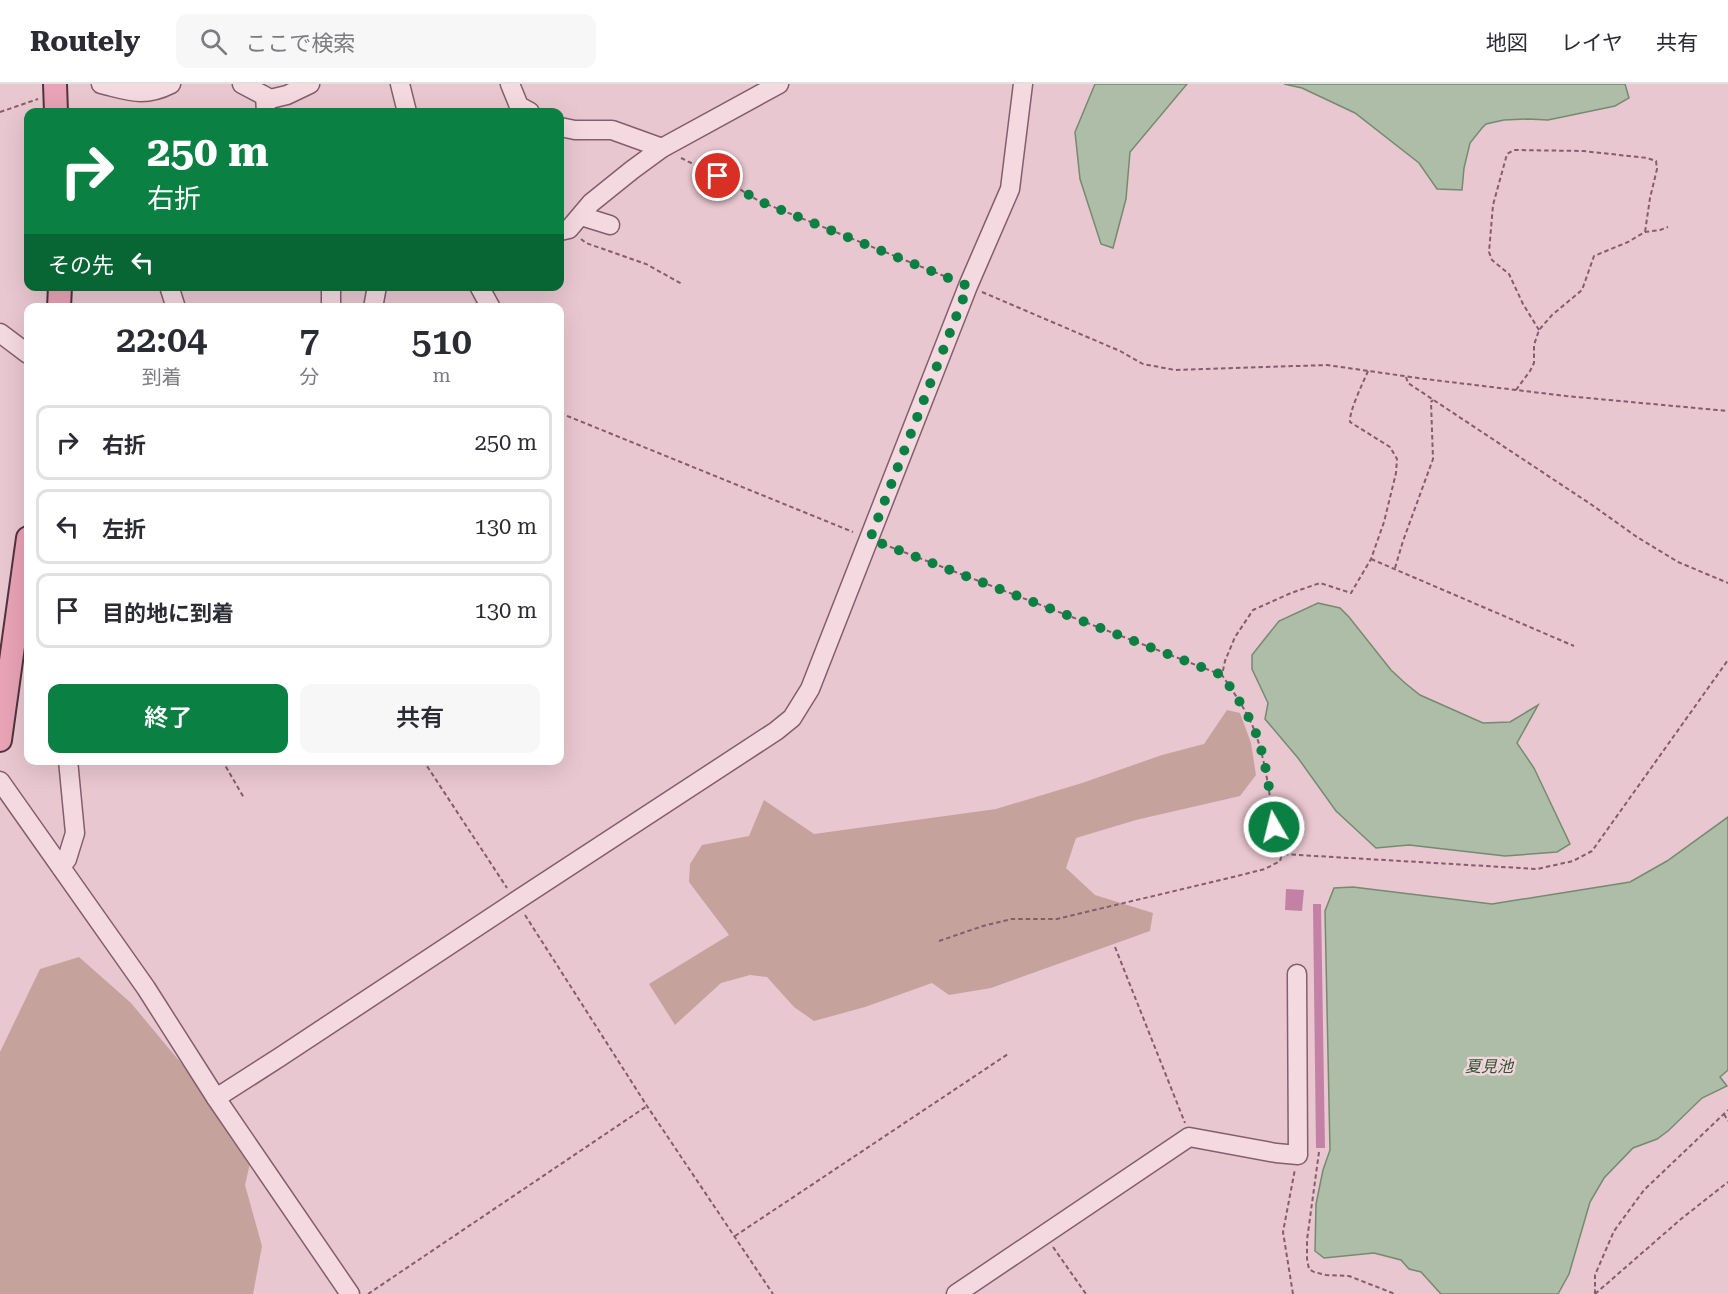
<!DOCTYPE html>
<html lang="ja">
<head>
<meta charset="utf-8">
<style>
	:root { --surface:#fff; --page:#f7f7f7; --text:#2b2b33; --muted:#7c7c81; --line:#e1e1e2; --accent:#0b8043 }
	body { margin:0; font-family:"Roboto Serif","Noto Sans JP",serif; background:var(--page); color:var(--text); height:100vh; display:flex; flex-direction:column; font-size:22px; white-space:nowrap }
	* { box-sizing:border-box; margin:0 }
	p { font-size:20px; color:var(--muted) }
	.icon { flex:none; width:33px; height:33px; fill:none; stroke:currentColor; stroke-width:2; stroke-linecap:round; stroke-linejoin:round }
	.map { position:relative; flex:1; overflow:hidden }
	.details { position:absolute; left:24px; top:219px; width:540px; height:462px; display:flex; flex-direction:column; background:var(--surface); border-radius:12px; box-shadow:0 6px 24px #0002 }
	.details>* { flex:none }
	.top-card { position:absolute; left:24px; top:24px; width:540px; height:183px; border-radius:12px; box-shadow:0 6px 24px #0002; background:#0b8043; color:#fff; overflow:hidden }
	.pin { position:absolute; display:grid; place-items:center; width:51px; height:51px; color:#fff; margin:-26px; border:3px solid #fff; border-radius:50%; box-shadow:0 2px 6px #0007 }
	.me { position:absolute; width:66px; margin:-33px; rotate:352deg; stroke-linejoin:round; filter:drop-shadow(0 0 4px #0008) }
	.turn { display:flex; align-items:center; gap:21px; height:126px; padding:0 24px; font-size:27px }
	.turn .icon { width:78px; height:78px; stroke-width:2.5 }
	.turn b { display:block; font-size:42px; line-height:51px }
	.then { display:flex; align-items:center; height:57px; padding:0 24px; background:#0003; gap:12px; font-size:22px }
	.eta { display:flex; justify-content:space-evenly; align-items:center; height:102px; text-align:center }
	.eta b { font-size:36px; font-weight:600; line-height:42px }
	.action { display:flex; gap:12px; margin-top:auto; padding:12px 24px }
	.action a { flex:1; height:69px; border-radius:12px; background:var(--accent); color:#fff; font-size:24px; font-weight:600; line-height:69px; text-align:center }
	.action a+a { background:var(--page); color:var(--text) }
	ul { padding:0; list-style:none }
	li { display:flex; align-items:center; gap:18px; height:75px; margin:0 12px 9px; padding:0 12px; border:3px solid var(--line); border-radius:12px }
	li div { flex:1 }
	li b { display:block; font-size:22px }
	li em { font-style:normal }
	header { display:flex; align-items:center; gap:36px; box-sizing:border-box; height:84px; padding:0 30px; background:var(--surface); border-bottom:2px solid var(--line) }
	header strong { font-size:28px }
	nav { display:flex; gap:33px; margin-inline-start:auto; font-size:21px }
	.search { width:420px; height:54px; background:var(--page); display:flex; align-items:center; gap:15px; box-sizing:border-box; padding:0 21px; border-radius:12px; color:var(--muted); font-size:22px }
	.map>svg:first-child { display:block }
</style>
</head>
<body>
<header>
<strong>Routely</strong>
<div class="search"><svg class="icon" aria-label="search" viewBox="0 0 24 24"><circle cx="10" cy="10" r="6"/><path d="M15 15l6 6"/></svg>ここで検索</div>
<nav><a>地図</a><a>レイヤ</a><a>共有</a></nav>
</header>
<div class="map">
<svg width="1728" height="1210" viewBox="0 0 1728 1210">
	<rect width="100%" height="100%" fill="#e9c7d0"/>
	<!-- green -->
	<g fill="#c6a29c">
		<polygon points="1227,626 1240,629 1251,659 1256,691 1240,712 1136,736 1076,754 1066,784 1095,811 1153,829 1150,847 991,904 949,911 932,899 865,923 814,937 794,923 767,893 750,891 721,899 675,941 649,900 729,851 689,798 690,780 702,761 749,752 764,716 814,750 996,725 1082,699 1162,671 1204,660"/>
		<polygon points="79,873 131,919 186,985 251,1075 245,1101 262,1162 253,1210 0,1210 0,968 40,885"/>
	</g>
	<!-- water -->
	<g fill="#adbda7" stroke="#758b6f" stroke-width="1.5">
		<polygon points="1095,0 1187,0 1130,68 1126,115 1113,164 1101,160 1080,95 1075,48"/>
		<polygon points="1284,0 1625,0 1629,14 1615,22 1548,36 1528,35 1504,36 1486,40 1482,44 1470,59 1464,84 1462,106 1437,105 1419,79 1355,29 1302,4"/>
		<polygon points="1318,519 1340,524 1349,533 1391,586 1405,599 1420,611 1483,639 1510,638 1538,621 1517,659 1534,684 1570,760 1557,768 1505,772 1409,761 1376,764 1336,727 1298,674 1265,635 1268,619 1252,585 1252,571 1279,537"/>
		<polygon points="1728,733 1728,986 1720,993 1727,1002 1702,1014 1668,1047 1657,1055 1633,1064 1604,1094 1590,1118 1569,1190 1558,1210 1441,1210 1421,1188 1409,1185 1401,1176 1374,1169 1324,1174 1315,1167 1316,1120 1323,1086 1330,1066 1325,827 1334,804 1353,803 1492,820 1630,798 1667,777"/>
	</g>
	<!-- building -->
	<g fill="#c381a5">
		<polygon points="1286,805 1304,806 1302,827 1285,826"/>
		<polygon points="1313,820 1321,820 1325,1064 1316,1064"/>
	</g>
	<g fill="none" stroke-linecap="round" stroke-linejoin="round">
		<!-- minor casing -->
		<g stroke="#835e6e" stroke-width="21">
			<g id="minor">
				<path d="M101,0C130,7 143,14 171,0"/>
				<polyline points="242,0 265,12 266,28"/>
				<polyline points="400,0 407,28"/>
				<polyline points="510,0 519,22 530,28"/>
				<polyline points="266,16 287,11 310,0"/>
				<polyline points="560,43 575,46 612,46 662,64"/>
				<polyline points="581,132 610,141"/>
				<polyline points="560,147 569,145 591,119 632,86 662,64 779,0"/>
				<polyline points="169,202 176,224"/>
				<polyline points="479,202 491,224"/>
				<polyline points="331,224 331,202"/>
				<polyline points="373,224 377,202"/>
				<polyline points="0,249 28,270"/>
				<polyline points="0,697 146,904 216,1014 350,1210"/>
				<polyline points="61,783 67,775 75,749 68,676"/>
				<polyline points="216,1014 280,973 516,817 776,647 792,634 810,605 968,202 1010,105 1023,0"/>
				<polyline points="956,1210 1189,1053 1276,1069 1298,1071 1297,890"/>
			</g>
		</g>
		<!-- major casing -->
		<g stroke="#513241" stroke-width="26">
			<g id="major">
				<polyline points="55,0 56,28"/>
				<polyline points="59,224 60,202"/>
				<polyline points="0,656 28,454"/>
			</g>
		</g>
		<!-- path -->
		<g stroke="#835e6e" stroke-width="2" stroke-dasharray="4.5 3" stroke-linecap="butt">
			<polyline points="0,28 38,15"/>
			<polyline points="681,74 718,92 759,117 954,196"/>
			<polyline points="581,155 586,159 646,180 682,200"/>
			<polyline points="982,208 1120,267 1143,280 1175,286 1327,281 1425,295 1566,312 1728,327"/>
			<polyline points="1539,246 1523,220 1509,190 1492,176 1489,168 1493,121 1507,70 1514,66 1583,67 1647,74 1656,77 1657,85 1650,114 1645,148"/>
			<path d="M1368,287C1363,299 1349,327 1350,338L1390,363L1397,375L1396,389L1384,438L1371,475L1351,509L1320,499L1291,509L1253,526L1235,553L1225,577L1222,591C1234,609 1247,627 1255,648C1264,672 1268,700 1272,726C1274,742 1272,757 1282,770L1537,785L1573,777L1592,767L1728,576"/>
			<polyline points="1406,293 1408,299 1592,421 1637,453 1678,478 1728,499"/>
			<polyline points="1516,306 1530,287 1534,279 1534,261 1539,246 1552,231 1582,206 1594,172 1628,158 1645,148 1660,146 1668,143"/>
			<polyline points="560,329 853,448"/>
			<polyline points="883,460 1222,591"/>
			<polyline points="1371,475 1574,562"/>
			<polyline points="1395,484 1403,457 1433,375 1431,318 1433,316"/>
			<polyline points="222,676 244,714"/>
			<polyline points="423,676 507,804"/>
			<polyline points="525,831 647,1022 773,1210"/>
			<polyline points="939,857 983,842 1012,835 1057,835 1237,792 1265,785 1280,777 1282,770"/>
			<polyline points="1115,863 1185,1039"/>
			<polyline points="1724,1030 1728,1037"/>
			<polyline points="1319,1068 1307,1156 1307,1175 1309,1185 1314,1188 1326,1191 1349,1192 1395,1210"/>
			<polyline points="735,1152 1008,970"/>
			<polyline points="1053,1163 1086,1210"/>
			<polyline points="368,1210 647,1022"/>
			<polyline points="1293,1210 1283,1148 1295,1085"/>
			<polyline points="1595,1210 1595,1191 1614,1147 1644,1106 1728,1026"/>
			<polyline points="1595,1210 1681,1135 1728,1098"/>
		</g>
		<!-- minor -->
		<use href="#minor" stroke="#f5d9e0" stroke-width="18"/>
		<!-- major -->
		<use href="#major" stroke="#e8a3b6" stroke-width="22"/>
	</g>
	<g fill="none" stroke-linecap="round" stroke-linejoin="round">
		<!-- route -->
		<path stroke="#0b8043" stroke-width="10" stroke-dasharray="0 18" d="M718,92L759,117L968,202L870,455L1222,591C1234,609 1247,627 1255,647C1266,674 1271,715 1274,743"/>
	</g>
	<g text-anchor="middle" stroke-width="5" stroke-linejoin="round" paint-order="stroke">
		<!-- water labels -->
		<g font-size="16" font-style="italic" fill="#325331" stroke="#f1d5dc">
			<text x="1489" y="988">夏見池</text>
		</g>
	</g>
</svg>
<div class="pin" style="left:718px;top:92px;background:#d93025"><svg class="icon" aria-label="arrive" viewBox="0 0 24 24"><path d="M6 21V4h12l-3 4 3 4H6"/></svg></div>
<svg class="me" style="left:1274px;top:743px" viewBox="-20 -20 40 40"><circle r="17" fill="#0b8043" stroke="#fff" stroke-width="3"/><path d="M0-11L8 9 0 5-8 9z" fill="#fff"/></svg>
<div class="top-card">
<div class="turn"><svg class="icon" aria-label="right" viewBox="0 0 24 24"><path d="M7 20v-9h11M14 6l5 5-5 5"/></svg><div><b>250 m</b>右折</div></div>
<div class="then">その先<svg class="icon" aria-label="left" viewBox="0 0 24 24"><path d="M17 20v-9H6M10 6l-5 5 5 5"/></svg></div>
</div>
<section class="details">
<div class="eta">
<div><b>22:04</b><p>到着</p></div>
<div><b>7</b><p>分</p></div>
<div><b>510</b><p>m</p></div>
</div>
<ul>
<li><svg class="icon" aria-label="right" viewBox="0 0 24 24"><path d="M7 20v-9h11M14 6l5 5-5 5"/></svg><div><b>右折</b></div><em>250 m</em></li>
<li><svg class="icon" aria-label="left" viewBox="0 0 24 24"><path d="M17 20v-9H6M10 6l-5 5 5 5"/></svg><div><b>左折</b></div><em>130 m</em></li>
<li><svg class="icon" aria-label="arrive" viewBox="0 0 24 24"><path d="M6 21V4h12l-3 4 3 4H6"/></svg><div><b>目的地に到着</b></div><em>130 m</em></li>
</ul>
<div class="action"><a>終了</a><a>共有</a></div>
</section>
</div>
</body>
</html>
